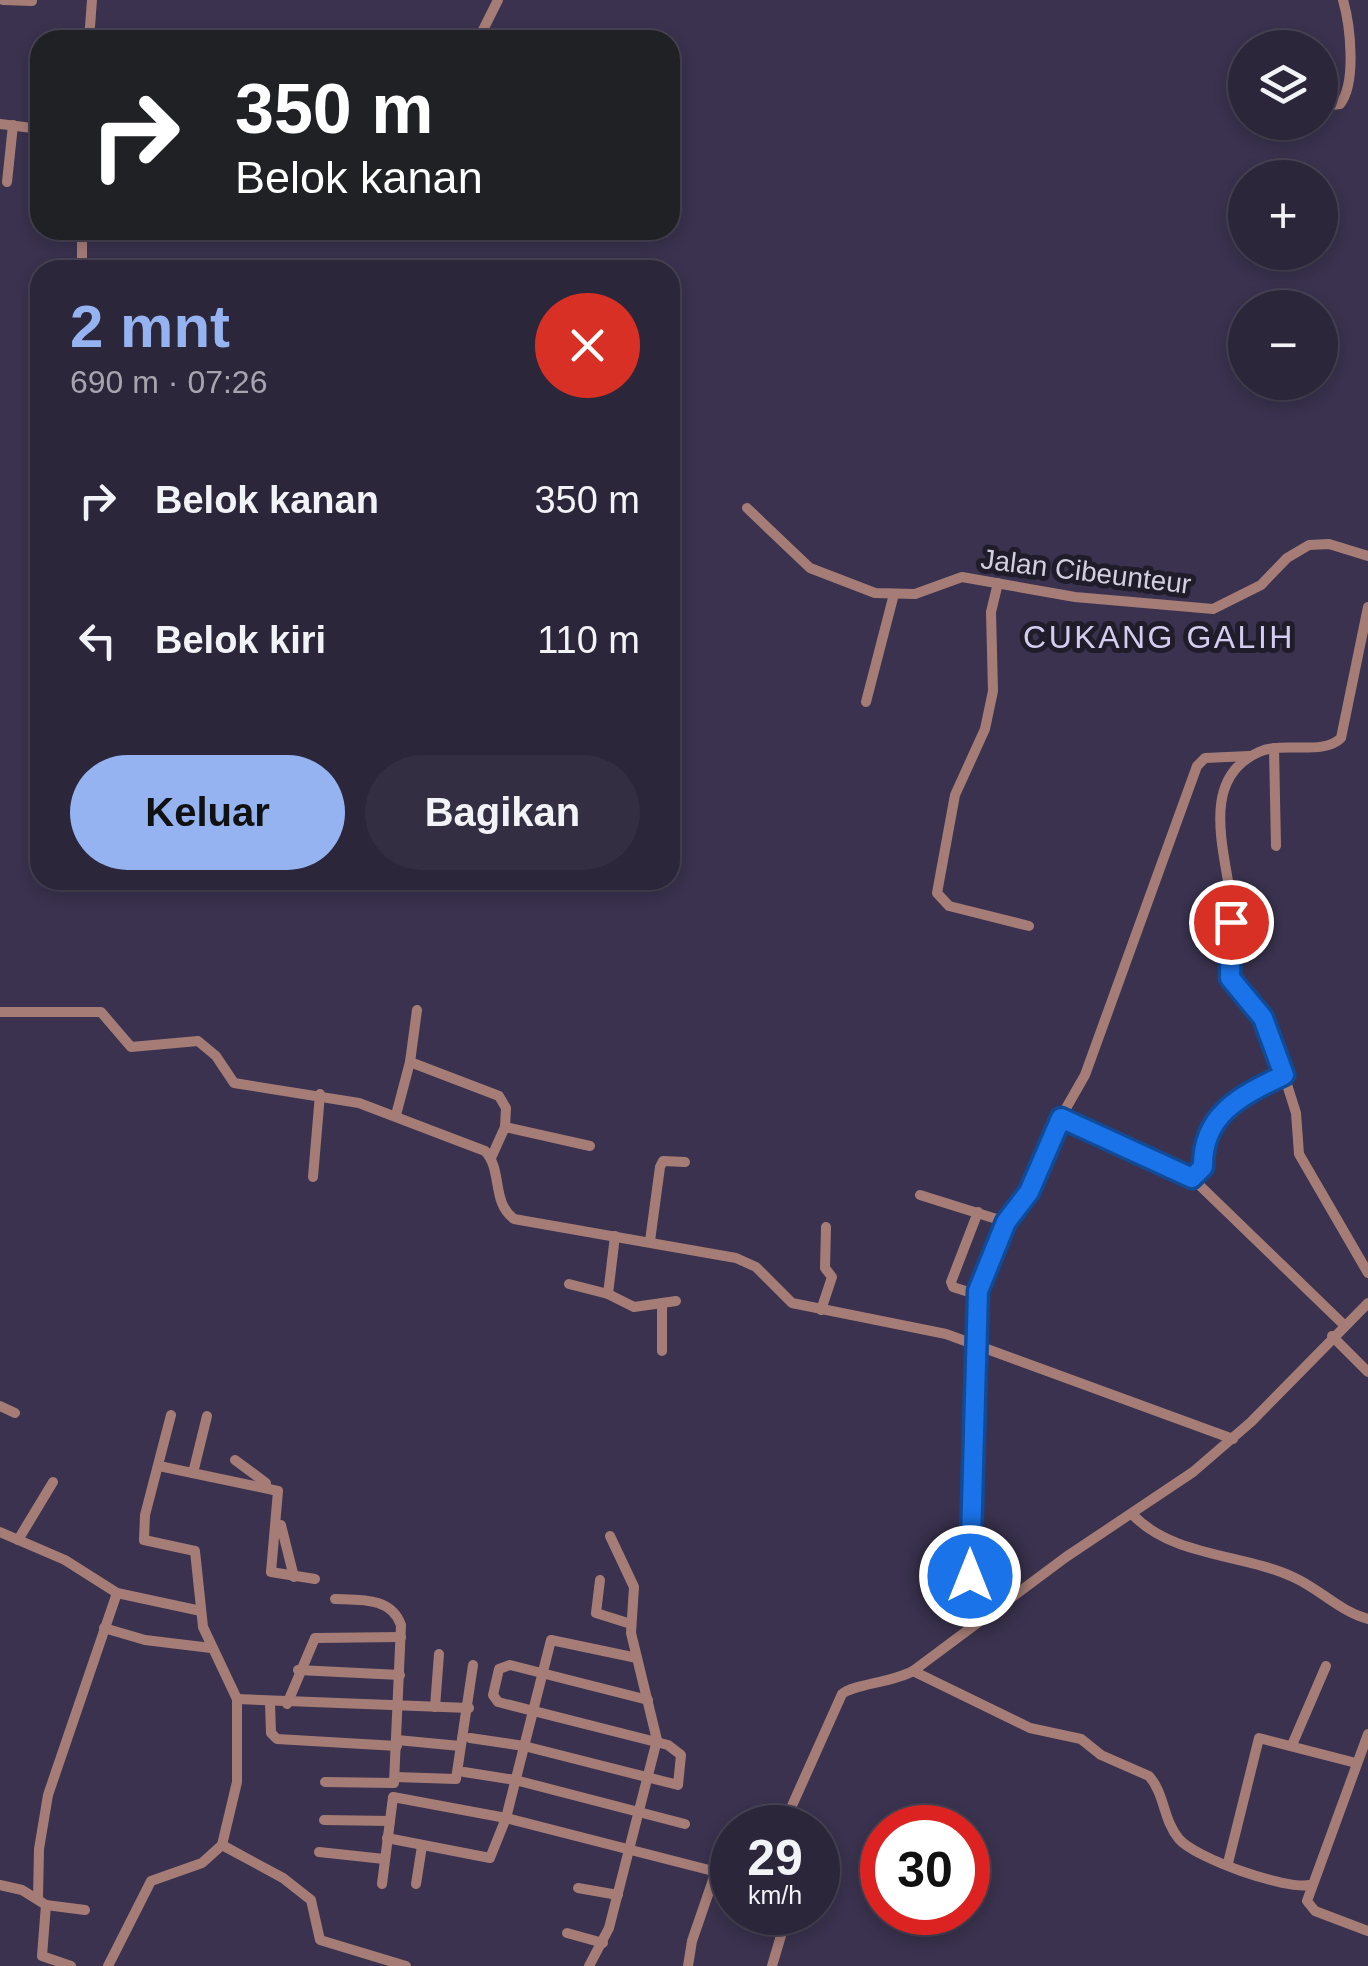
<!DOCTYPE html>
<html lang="id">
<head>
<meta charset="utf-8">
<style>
	:root { --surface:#2c263a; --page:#342e42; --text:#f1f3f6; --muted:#a6a5af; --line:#484354; --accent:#95b2f1 }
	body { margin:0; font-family:Helvetica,sans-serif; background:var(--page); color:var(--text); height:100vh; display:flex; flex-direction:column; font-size:38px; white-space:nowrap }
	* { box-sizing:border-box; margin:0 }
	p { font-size:32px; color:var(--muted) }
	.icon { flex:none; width:55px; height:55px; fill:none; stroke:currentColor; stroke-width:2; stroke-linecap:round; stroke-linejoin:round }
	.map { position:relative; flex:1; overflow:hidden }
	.drawer { position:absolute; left:30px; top:260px; width:650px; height:630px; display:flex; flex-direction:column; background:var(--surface); border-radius:30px; box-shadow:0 5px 15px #0003,0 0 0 2px var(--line) }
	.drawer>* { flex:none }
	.hud { position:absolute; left:30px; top:30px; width:650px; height:210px; border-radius:30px; box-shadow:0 5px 15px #0003,0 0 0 2px var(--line); background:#202124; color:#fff; overflow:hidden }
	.fabs { position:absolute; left:1228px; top:30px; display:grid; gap:20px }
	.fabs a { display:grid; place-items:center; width:110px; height:110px; border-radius:50%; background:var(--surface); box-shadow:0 5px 15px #0003,0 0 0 2px var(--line); font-size:50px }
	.speed { position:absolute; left:710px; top:1805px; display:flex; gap:20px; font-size:50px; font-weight:700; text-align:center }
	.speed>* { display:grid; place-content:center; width:130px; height:130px; border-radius:50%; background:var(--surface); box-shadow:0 5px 15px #0003,0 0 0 2px var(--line); line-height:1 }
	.speed small { font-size:25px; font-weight:400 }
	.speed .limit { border:15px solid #d22; background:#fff; color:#111 }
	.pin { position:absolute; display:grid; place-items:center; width:85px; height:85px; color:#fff; margin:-42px; border:5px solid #fff; border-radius:50%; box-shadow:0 2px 10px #0007 }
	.me { position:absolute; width:110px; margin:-55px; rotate:0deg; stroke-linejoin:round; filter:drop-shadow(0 0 8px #0008) }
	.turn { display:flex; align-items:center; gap:35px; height:210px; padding:0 40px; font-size:45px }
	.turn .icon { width:130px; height:130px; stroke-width:2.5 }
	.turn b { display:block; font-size:70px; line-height:85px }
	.round { display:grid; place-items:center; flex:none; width:105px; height:105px; border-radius:52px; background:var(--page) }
	.head { display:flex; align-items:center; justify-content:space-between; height:170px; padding:0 40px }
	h1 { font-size:60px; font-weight:700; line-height:75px; color:var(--accent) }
	.button { display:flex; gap:20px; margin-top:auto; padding:20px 40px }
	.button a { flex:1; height:115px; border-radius:60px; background:var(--accent); color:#111; font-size:40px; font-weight:700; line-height:115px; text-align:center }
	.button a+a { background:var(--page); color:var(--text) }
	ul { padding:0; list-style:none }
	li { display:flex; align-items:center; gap:30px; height:140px; padding:0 40px }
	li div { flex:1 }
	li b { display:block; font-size:38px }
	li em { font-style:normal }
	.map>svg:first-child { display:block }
</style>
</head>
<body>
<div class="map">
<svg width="1368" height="1966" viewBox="0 0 1368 1966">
	<rect width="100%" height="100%" fill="#3a324e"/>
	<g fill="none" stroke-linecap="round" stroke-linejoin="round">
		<!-- minor -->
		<g stroke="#a57d76" stroke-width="10">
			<polyline points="3,0 32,1"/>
			<polyline points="89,40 92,0"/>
			<polyline points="478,40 498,0"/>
			<path d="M1324,106L1340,104C1357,83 1350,24 1343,0"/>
			<polyline points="0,124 40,129"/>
			<polyline points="7,182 13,125"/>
			<polyline points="82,230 82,270"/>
			<polyline points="747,508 810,568 875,593 915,594 962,577 1075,597 1213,609 1261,585 1287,558 1309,545 1329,544 1368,556"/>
			<polyline points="998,583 991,612 993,691 985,729 955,795 937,893 949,906 1029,926"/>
			<polyline points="866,702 894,594"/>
			<polyline points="1274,748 1276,846"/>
			<path d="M0,1012H101L131,1047L198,1041L216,1056L234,1083L359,1103L485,1151C503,1170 491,1202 514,1219L736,1258L756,1267L792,1303L946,1334L1233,1439"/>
			<polyline points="410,1062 499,1096 506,1108 505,1127"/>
			<path d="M1284,1075L1263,1018L1230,978C1231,957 1233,936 1232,915C1231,865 1193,781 1259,752C1283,741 1323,756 1341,738L1368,607"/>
			<polyline points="396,1115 410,1062 417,1010"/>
			<polyline points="1061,1117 1085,1075 1197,766 1205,758 1249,756"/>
			<polyline points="491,1158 505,1127 590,1146"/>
			<polyline points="313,1177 320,1094"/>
			<polyline points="1192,1178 1343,1324"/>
			<polyline points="920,1195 1006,1222 978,1291 969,1484 970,1576 973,1586 998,1609"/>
			<polyline points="978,1212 951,1282 953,1287 978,1295"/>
			<path d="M1006,1222L1029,1192L1061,1117L1192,1178L1203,1167C1202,1113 1243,1096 1284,1075L1296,1113L1299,1154L1368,1273"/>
			<polyline points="650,1241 660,1167 663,1161 685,1162"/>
			<polyline points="569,1284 608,1294 615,1236"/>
			<polyline points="608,1294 634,1307 676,1301"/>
			<polyline points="662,1304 662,1351"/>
			<polyline points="821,1310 832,1277 825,1268 826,1227"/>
			<polyline points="1332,1336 1368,1372"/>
			<polyline points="0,1406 15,1413"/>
			<polyline points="171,1415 145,1515 144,1540 195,1551 203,1627 237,1699 237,1782 222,1845 283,1878 311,1900 320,1940 406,1966"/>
			<polyline points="235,1460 266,1483"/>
			<polyline points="159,1466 278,1491 271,1572 315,1579"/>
			<polyline points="193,1473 207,1416"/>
			<path d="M1133,1515C1173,1557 1244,1554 1293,1577C1320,1589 1339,1611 1368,1619"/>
			<polyline points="281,1525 294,1577"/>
			<polyline points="0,1532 65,1560 117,1593 201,1611"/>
			<polyline points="18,1540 53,1482"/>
			<polyline points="600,1580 596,1613 631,1624"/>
			<polyline points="104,1628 145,1640 211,1648"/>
			<polyline points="298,1670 400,1675"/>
			<path d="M913,1671L1030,1728L1081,1739L1101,1755L1149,1776C1165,1794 1163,1820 1179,1839C1195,1858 1285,1890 1310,1885"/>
			<polyline points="237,1699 469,1708"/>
			<polyline points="270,1703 271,1733 277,1739 397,1746"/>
			<polyline points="287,1704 315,1638 401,1637"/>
			<polyline points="435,1707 439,1654"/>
			<polyline points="1368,1734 1307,1901 1315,1911 1368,1931"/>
			<polyline points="470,1738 524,1746 678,1785 681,1755 668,1745 498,1702 493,1695 499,1669 510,1665 648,1700"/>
			<polyline points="397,1740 460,1746"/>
			<polyline points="1292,1745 1326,1666"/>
			<polyline points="464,1772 515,1780 685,1824"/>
			<polyline points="395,1777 456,1779 473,1665"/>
			<path d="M325,1782L394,1783L401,1625C391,1597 361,1600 335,1599"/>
			<polyline points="324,1820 390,1821"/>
			<path d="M782,1828L842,1694C854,1684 891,1683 913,1671L1066,1557L1193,1472L1251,1422L1368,1303"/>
			<polyline points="387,1838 490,1858 506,1818 551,1640 637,1658"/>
			<polyline points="319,1852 384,1859"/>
			<polyline points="1228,1863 1259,1738 1356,1763"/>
			<polyline points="382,1884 393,1797 506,1818 717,1872"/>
			<polyline points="416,1884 422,1846"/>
			<polyline points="0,1885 22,1890 46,1905 42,1956 71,1966"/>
			<polyline points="578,1888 618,1895"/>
			<polyline points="38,1898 39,1849 48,1795 117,1593"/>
			<polyline points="46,1905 85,1910"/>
			<polyline points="567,1933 603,1943"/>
			<polyline points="108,1966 151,1881 202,1863 222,1845"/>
			<polyline points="589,1966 609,1928 657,1740 631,1633 634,1587 610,1536"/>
			<polyline points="688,1966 692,1941 723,1851 732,1845"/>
			<polyline points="772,1966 788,1912"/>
		</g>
	</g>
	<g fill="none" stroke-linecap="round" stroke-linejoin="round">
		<!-- route casing -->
		<g stroke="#114b97" stroke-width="25">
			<path id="route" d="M970,1576L978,1291L1006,1222L1029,1192L1061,1118L1192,1178L1203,1167C1202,1113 1243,1095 1284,1075L1263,1018L1230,978L1231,922"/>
		</g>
		<!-- route -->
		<use href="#route" stroke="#1a73e8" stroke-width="18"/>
	</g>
	<g text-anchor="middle" stroke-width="10" stroke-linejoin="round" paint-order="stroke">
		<!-- street labels -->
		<g font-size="28" fill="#d3cfe0" stroke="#201c29">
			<text transform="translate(1086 571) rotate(7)" y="10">Jalan Cibeunteur</text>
		</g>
		<!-- quarter labels -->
		<g font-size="32" letter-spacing="2.5" fill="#d5ccef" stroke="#201c29">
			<text x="1159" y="648">CUKANG GALIH</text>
		</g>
	</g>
</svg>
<div class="fabs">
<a><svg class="icon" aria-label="layers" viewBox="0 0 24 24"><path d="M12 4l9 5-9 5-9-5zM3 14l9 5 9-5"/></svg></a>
<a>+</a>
<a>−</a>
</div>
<div class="speed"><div>29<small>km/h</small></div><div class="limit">30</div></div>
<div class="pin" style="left:1231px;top:922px;background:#d93025"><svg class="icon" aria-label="arrive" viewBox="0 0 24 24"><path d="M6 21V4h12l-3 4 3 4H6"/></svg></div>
<svg class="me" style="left:970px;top:1576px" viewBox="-20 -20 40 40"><circle r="17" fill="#1a73e8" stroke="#fff" stroke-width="3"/><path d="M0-11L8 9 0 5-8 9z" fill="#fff"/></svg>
<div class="hud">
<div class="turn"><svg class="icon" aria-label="right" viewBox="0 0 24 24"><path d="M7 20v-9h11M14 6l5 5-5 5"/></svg><div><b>350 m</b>Belok kanan</div></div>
</div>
<section class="drawer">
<div class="head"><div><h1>2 mnt</h1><p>690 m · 07:26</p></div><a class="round" style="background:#d93025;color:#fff"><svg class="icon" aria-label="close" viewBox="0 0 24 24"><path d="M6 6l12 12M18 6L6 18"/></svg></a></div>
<ul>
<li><svg class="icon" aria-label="right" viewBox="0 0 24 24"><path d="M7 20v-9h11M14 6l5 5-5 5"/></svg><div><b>Belok kanan</b></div><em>350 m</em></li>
<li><svg class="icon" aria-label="left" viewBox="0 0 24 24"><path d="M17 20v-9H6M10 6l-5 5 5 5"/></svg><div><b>Belok kiri</b></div><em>110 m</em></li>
</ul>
<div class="button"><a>Keluar</a><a>Bagikan</a></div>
</section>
</div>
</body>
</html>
